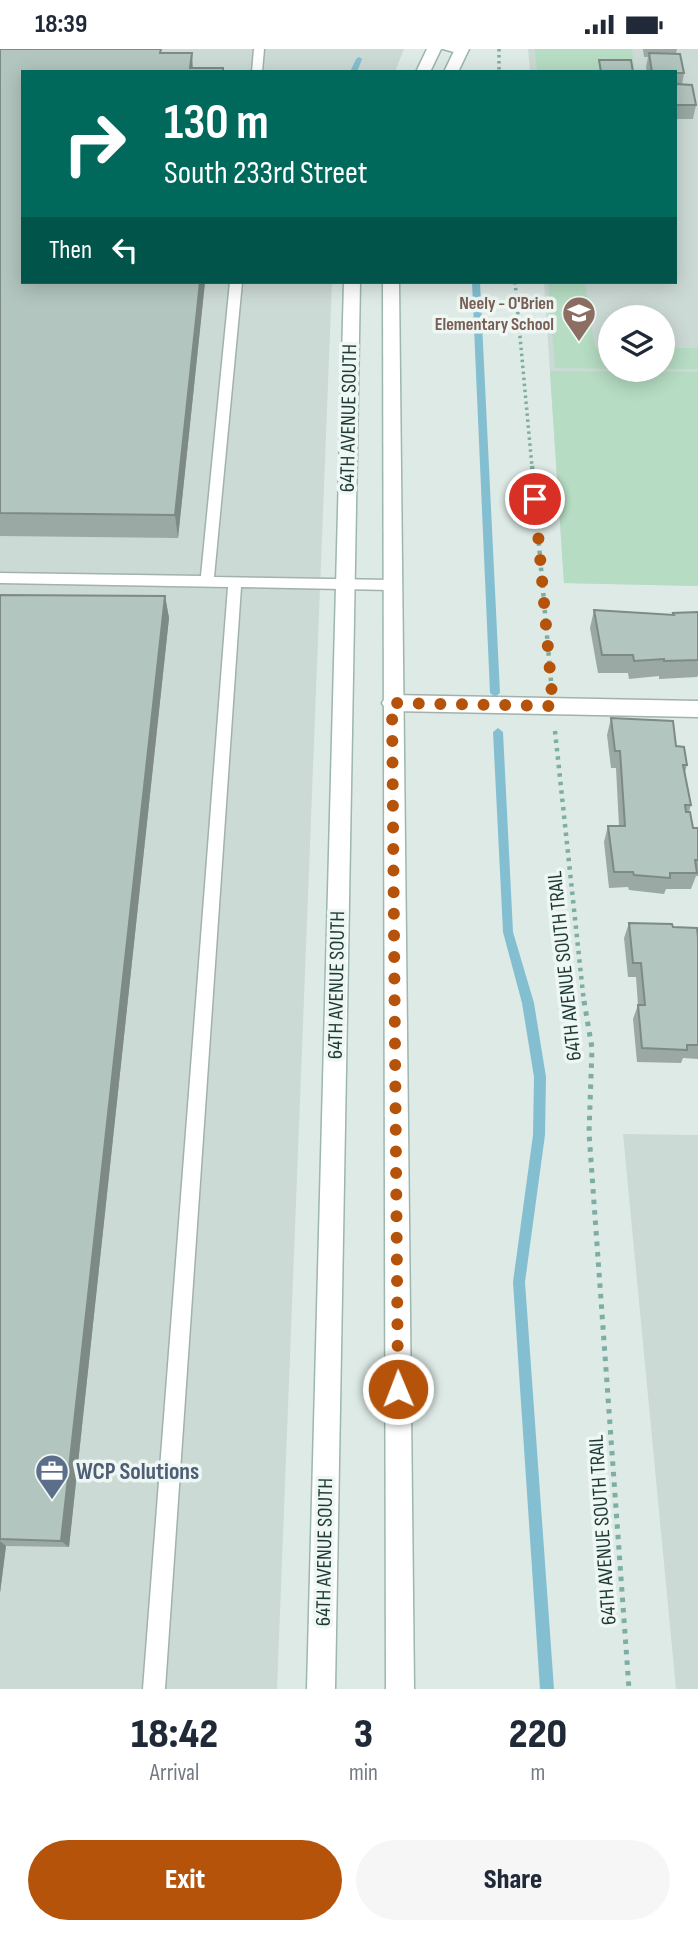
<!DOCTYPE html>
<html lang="en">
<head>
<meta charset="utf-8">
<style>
	:root { --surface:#fff; --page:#f6f6f7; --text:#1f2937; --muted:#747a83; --accent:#b45309 }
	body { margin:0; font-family:"Sofia Sans Condensed",sans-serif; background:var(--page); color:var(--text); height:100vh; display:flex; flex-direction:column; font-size:26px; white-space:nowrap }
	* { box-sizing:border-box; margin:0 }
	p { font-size:23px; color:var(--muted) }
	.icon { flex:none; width:38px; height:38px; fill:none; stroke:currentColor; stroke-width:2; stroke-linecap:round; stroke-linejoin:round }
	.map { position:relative; height:1640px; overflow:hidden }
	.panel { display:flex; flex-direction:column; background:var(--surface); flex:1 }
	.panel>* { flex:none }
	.top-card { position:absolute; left:21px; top:21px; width:656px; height:214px; border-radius:0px; box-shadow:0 4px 18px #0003; background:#00695c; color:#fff; overflow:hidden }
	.fabs { position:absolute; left:598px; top:256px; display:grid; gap:14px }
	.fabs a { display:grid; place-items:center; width:77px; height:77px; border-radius:50%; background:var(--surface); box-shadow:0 4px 18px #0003; font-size:35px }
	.pin { position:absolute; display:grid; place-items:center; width:60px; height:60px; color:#fff; margin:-30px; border:4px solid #fff; border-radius:50%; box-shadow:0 2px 7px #0007 }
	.me { position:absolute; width:77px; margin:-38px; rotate:359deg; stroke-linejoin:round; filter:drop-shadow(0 0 5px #0008) }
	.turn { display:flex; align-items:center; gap:24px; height:147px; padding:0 28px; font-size:32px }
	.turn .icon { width:91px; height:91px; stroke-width:2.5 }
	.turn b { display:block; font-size:49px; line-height:60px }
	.then { display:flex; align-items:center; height:66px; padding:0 28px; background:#0003; gap:14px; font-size:26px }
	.eta { display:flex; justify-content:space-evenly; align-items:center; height:119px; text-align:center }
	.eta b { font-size:42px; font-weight:800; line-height:49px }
	.action { display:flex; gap:14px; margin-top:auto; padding:14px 28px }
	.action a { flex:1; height:80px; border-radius:42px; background:var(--accent); color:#fff; font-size:28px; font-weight:800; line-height:80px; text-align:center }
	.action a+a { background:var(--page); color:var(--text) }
	.status { display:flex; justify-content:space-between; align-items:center; height:49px; padding:0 35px; background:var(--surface); direction:ltr }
	.status svg { height:19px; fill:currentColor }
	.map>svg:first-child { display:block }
</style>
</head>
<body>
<div class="status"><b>18:39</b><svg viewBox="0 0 49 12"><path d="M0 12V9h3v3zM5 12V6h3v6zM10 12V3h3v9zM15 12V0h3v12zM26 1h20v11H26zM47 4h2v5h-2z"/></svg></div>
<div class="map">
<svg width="698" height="1640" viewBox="0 0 698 1640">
	<rect width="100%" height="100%" fill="#deeae6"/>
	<!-- built -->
	<g fill="#ccdad5" fill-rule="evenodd">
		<polygon points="0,0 404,0 395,23 23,23 23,233 332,233 277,1640 0,1640"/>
		<path d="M528,0H698V537L564,534L544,233H676V23H530ZM611,268H663V320H611Z"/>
		<polygon points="623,1085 698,1086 698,1640 676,1640"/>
	</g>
	<!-- green -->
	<g fill="#b6dcc3">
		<polygon points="535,0 632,0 635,23 537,23"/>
		<polygon points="548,233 585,233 595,299 611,299 611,320 555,319"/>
		<rect x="663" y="299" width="35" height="21"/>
		<polygon points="550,322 698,323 698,537 564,534"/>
	</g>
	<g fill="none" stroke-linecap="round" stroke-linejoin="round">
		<!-- stream -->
		<g fill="#84bfd1" fill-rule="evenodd">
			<polygon points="359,8 362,10 357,23 350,23 356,10"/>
			<polygon points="472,233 480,233 500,644 495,648 490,644"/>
			<polygon points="498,679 503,683 513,883 534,954 546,1028 545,1086 525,1233 554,1640 540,1640 513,1233 533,1086 534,1028 522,954 503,883 493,683"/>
		</g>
		<!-- lane casing -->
		<g stroke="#a1b2ad" stroke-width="3">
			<g id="lane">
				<polygon points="254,0 264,0 262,23 252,23"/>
				<polygon points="443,0 465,0 466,2 461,5"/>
				<polygon points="230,233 242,233 214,528 391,531 398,536 391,541 241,538 165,1640 143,1640 228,538 0,534 0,524 201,527"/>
			</g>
		</g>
		<!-- street casing -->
		<g stroke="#a1b2ad" stroke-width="3">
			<polygon id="street" points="392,646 698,652 698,668 392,662 385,659 382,654 385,649"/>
		</g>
		<!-- secondary casing -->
		<g stroke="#9db6af" stroke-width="3">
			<g id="secondary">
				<polygon points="427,0 441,0 430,23 416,23"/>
				<polygon points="455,0 469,0 458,23 444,23"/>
				<polygon points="344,233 360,233 335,1640 307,1640"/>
				<polygon points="383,233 399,233 414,1640 386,1640"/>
			</g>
		</g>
		<!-- path-far2 -->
		<g stroke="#7eaea3" stroke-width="3.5" stroke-dasharray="2.5 3.5" stroke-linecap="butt">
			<polyline points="499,0 499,23"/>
			<polyline points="515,233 532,418"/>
		</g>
		<!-- path-far1 -->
		<g stroke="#7eaea3" stroke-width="4.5" stroke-dasharray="3.5 5" stroke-linecap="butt">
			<polyline points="532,417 551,632"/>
			<polyline points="555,682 584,954"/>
		</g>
		<!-- path -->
		<polyline stroke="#7eaea3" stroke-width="5" stroke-dasharray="4.5 6" stroke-linecap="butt" points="584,952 592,999 589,1084 629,1640"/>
		<!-- lane -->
		<use href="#lane" fill="#fff" fill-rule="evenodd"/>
		<!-- street -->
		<use href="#street" fill="#fff" fill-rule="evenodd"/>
		<!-- secondary -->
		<use href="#secondary" fill="#fff" fill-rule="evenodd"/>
	</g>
	<!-- wall -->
	<g fill="#9aa9a4">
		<polygon points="0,0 164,4 193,19 223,19 223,23 23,23 205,233 178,489 0,487"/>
		<polygon points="643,0 677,0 676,4 684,24 682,36 696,56 693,70 676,70 676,23 647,23 646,18 648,8 644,8"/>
		<polygon points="0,546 165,547 169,569 69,1498 6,1497 0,1544"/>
		<polygon points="594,561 673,566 673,564 698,563 698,626 697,628 659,630 659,627 629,630 628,624 598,624 590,579"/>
		<polygon points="611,669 676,697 687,716 685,723 691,756 689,763 693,779 698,779 698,827 696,827 691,840 666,840 664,845 629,841 628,838 609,839 604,793 608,777 619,777 616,719 611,719 607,686"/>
		<polygon points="629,874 673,878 698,889 698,1010 683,1009 681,1014 637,1013 633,970 638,956 636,928 628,928 624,889"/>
	</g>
	<!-- shaded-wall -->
	<g fill="#7d8a86">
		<polygon points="192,4 193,23 190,19"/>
		<polygon points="200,233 205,233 178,489 175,466"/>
		<polygon points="165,547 169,569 69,1498 61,1492"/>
		<polygon points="0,1492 6,1497 0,1544"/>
	</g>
	<!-- building -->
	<g fill="#b3c5bf" stroke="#7d8a86" stroke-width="2">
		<polygon points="0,0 161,0 160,4 192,4 190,19 223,19 223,23 23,23 23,233 200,233 175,466 0,464"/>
		<polygon points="649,4 680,5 684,24 676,24 676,23 652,23"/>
		<polygon points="599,11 631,11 633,23 601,23"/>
		<polygon points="676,35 692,36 696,56 676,56"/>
		<polygon points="0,546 165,547 61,1492 0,1490"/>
		<polygon points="594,561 674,566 673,564 698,563 698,611 664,612 664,610 634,612 633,606 602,606"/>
		<polygon points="611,669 673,672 676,697 684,698 687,716 683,716 691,756 685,756 686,763 690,763 693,779 698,779 698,811 695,811 697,824 670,824 670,829 634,826 633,823 614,823 608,777 625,777 620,702 615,702"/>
		<polygon points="629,874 672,875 673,878 697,879 698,889 698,996 687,996 687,1001 642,999 638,956 645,956 641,914 633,914"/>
	</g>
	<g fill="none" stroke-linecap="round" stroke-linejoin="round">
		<!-- route -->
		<polyline stroke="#b45309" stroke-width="12" stroke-dasharray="0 21.6" points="398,1340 392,654 553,657 535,450"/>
	</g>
	<!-- icons -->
	<defs>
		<g id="school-pin" transform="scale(1.75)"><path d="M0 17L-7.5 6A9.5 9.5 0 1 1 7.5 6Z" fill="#8d6e63" stroke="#eef7f3"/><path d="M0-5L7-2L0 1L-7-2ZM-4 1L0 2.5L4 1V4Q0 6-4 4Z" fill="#fff"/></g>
		<g id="office-pin" transform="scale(1.75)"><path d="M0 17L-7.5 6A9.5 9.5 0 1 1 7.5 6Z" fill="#5c6f8a" stroke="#eef7f3"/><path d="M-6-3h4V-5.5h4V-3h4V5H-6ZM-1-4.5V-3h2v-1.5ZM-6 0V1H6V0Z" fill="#fff"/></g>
	</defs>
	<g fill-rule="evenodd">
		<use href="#school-pin" x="579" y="264"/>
		<use href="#office-pin" x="52" y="1422"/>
	</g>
	<g text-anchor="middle" stroke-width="7" stroke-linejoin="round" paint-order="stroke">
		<!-- far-education labels -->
		<g font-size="18" font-weight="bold" fill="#785e54" stroke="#eef7f3" text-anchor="end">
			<text x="554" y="260">Neely - O'Brien<tspan x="554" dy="21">Elementary School</tspan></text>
		</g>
		<!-- street labels -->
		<g font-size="21" fill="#1f3a35" stroke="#eef7f3">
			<text transform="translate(348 369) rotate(-89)" y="7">64TH AVENUE SOUTH</text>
			<text transform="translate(564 917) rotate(-96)" y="7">64TH AVENUE SOUTH TRAIL</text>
			<text transform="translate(336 936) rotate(-89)" y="7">64TH AVENUE SOUTH</text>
			<text transform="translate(602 1481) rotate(-94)" y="7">64TH AVENUE SOUTH TRAIL</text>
			<text transform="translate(324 1503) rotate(-89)" y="7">64TH AVENUE SOUTH</text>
		</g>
		<!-- near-service labels -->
		<g font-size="24" font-weight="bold" fill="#4e5e75" stroke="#eef7f3" text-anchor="start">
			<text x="76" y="1430">WCP Solutions</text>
		</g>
	</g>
</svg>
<div class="fabs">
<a><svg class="icon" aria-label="layers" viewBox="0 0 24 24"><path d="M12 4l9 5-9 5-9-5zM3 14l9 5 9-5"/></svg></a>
</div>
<div class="pin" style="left:535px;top:450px;background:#d93025"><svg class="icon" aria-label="arrive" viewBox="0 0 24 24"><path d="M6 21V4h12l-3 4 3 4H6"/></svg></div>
<svg class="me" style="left:398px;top:1340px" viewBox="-20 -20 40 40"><circle r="17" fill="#b45309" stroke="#fff" stroke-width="3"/><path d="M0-11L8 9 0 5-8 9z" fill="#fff"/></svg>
<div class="top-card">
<div class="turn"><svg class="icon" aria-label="right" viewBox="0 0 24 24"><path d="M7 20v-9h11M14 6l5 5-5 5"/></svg><div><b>130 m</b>South 233rd Street</div></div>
<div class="then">Then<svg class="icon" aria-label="left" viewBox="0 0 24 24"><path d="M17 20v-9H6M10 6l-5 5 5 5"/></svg></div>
</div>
</div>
<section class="panel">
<div class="eta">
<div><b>18:42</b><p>Arrival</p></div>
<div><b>3</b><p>min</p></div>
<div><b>220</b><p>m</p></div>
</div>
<div class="action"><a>Exit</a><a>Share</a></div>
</section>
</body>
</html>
